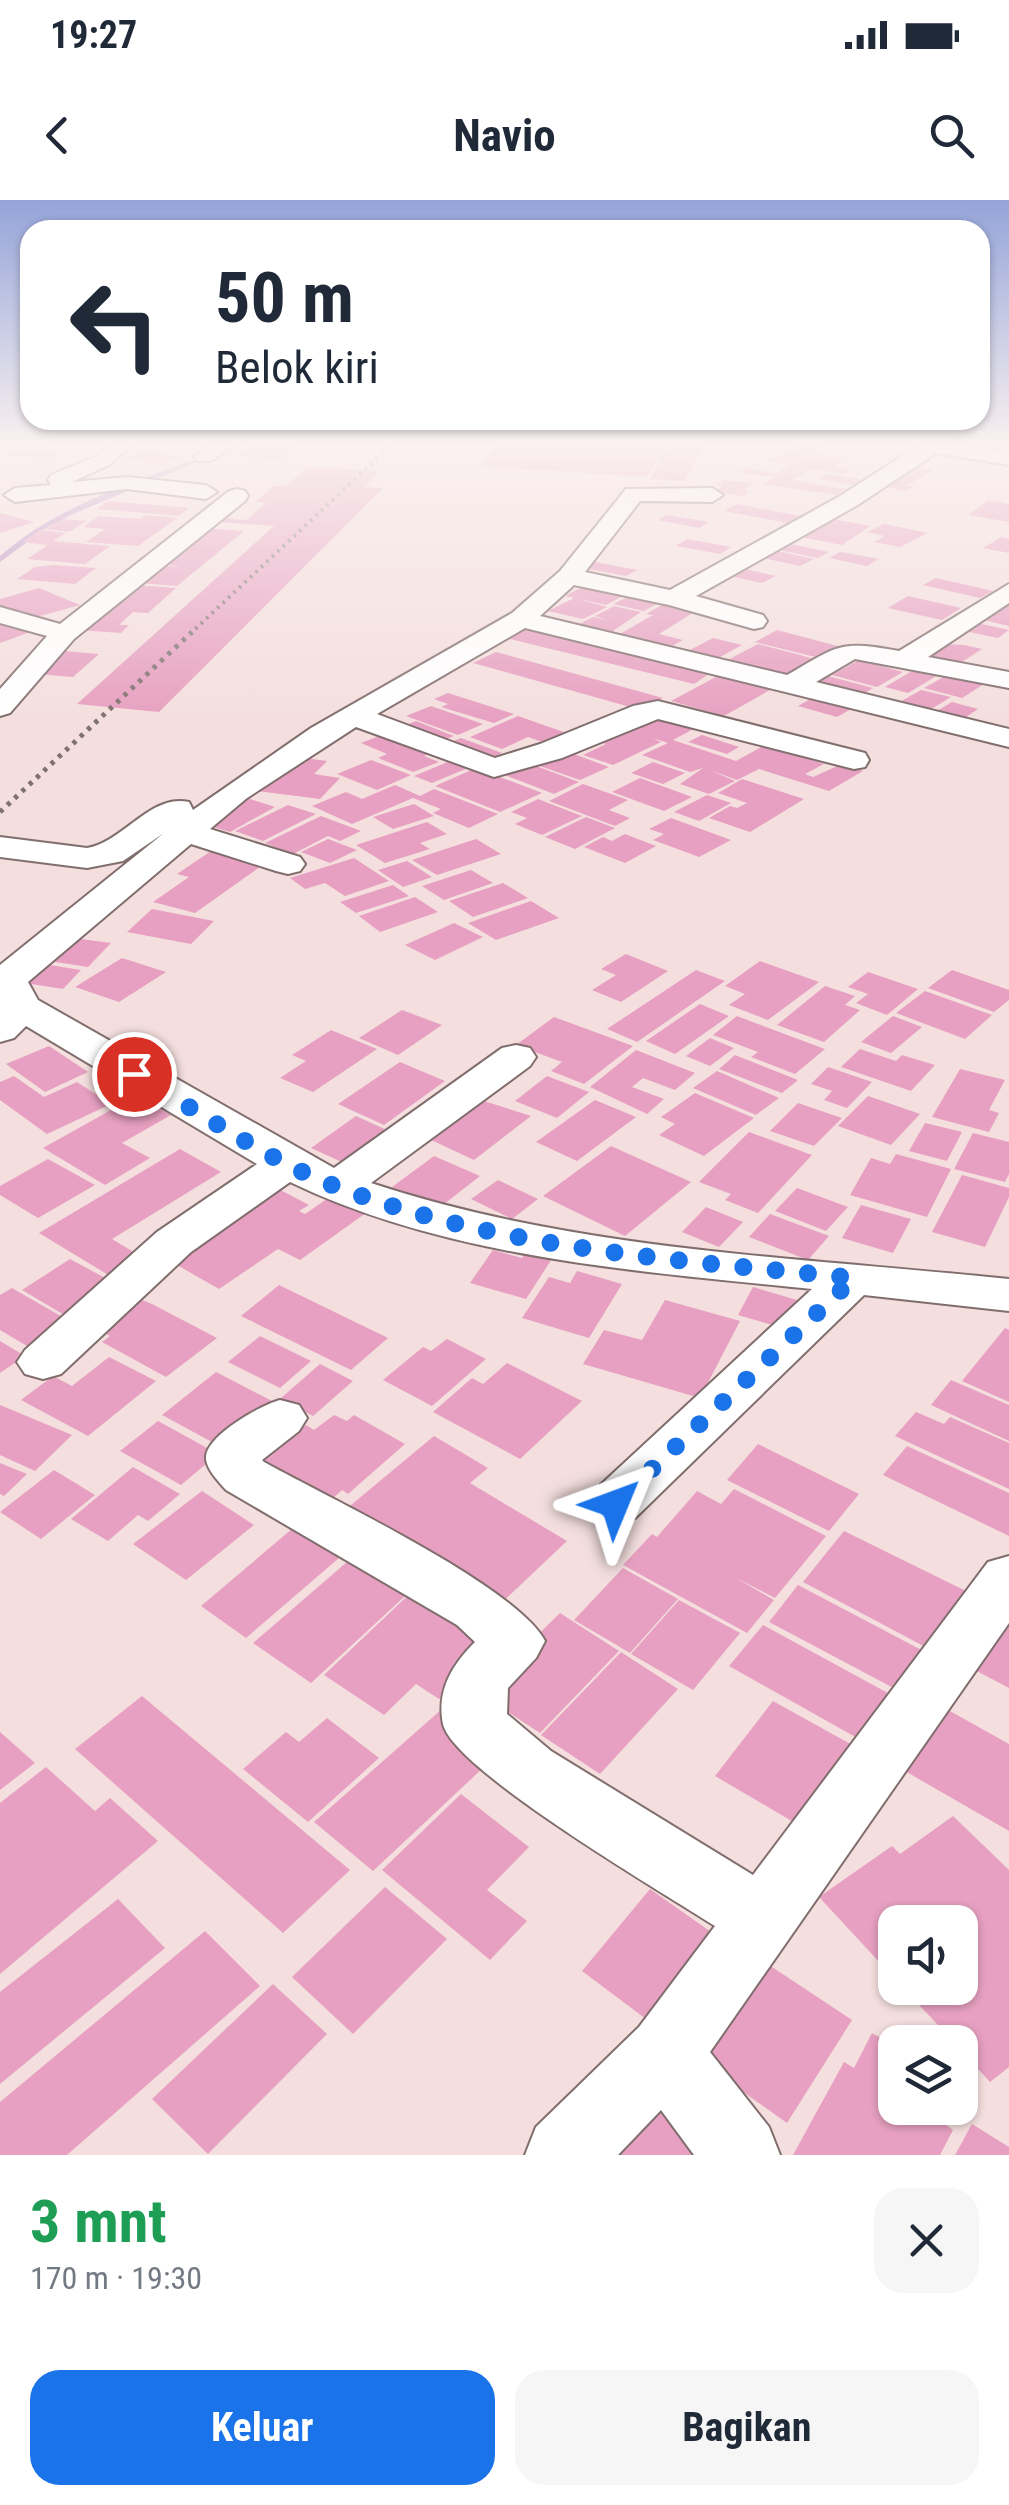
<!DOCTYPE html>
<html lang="id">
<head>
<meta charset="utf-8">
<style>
	:root { --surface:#fff; --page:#f6f6f7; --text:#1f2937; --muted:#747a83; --accent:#1a73e8 }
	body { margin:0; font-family:"Roboto Condensed",sans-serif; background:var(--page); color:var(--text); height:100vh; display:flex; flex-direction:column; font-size:38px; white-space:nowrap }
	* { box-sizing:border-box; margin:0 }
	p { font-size:32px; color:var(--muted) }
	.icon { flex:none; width:55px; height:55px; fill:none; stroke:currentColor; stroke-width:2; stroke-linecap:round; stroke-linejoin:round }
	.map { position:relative; height:1955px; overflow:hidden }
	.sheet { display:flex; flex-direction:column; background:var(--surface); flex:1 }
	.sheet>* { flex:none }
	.banner { position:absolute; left:20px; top:20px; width:970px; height:210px; border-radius:30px; box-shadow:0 2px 8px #0004; background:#fff; color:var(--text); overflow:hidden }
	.tools { position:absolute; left:878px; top:1705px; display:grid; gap:20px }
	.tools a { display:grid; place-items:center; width:100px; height:100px; border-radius:20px; background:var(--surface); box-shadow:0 2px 8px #0004; font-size:50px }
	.pin { position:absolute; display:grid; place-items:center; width:85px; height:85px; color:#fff; margin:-42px; border:5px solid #fff; border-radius:50%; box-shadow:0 2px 10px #0007 }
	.me { position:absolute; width:110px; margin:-55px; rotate:46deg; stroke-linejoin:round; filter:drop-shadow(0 0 8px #0008) }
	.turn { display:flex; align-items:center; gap:35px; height:210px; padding:0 30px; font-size:45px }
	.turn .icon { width:130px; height:130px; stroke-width:2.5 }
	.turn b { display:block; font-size:70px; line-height:85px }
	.round { display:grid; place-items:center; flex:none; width:105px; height:105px; border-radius:30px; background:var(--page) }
	.summary { display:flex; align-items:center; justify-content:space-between; height:170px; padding:0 30px }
	h1 { font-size:60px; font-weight:700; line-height:75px; color:#1e9e55 }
	.primary-button { display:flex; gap:20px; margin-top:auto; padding:20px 30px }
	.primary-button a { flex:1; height:115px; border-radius:30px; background:var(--accent); color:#fff; font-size:40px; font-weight:700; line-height:115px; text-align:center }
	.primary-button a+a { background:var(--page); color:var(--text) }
	.status { display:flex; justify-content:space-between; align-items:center; height:70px; padding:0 50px; background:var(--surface); direction:ltr }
	.status svg { height:28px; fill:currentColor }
	header { display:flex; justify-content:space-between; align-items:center; height:130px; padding:0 30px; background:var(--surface); font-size:45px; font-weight:700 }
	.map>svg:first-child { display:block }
</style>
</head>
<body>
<div class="status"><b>19:27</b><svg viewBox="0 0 49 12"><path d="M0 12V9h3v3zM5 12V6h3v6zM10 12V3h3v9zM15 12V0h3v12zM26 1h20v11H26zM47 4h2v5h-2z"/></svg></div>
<header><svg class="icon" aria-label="back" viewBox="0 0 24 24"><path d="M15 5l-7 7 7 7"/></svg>Navio<svg class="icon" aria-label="search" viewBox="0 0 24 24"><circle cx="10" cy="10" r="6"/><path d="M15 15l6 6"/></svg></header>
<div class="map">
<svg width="1009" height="1955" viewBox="0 0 1009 1955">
	<rect width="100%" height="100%" fill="#f4dfde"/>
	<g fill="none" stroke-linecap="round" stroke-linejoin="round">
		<!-- stream -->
		<path fill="#b78bc3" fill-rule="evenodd" d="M211,253L216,254L73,314L46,328L0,362V356C59,304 139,281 211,253Z"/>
	</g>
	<!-- building -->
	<g fill="#e7a0c1">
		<polygon points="252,246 277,246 298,248 279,260 236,255"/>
		<polygon points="497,246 666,246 647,277 480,266"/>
		<polygon points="668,246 703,246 685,281 650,279"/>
		<polygon points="799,246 821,246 787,264 769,261"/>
		<polygon points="14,249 61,252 52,258 4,255"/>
		<polygon points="146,251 182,257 161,265 125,258"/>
		<polygon points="811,253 846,259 834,266 852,269 843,274 811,269 792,280 846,289 836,295 763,284 775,277 738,273 746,268 776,273"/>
		<polygon points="904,266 933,270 906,286 913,287 906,291 877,286 909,272 898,270"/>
		<polygon points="308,267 379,271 364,287 383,288 159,512 77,504 274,326 220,322 224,318 247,320 266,303 255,302 274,286 286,286"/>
		<polygon points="827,274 869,281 860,286 818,279"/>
		<polygon points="723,280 753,283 744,290 750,291 744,296 715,292 723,286 716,285"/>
		<polygon points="988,300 1009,304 1009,322 968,315"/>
		<polygon points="108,301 131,303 189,308 179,316 97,309"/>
		<polygon points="737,304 800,316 787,323 724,311"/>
		<polygon points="0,313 34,322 0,333"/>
		<polygon points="146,315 177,318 138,346 86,342 105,329 83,327 99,316 140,319"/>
		<polygon points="667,315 709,322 699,328 658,320"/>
		<polygon points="63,319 87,321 69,332 46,329"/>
		<polygon points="832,319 870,326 842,345 796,336"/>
		<polygon points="884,324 928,333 900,347 874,342 885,336 867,332"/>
		<polygon points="205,328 244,331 177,386 138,383 168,366 183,367 163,364"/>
		<polygon points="40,330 66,333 53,341 110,346 85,364 27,359 48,345 22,342"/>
		<polygon points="1002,337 1009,339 1009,353 983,348"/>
		<polygon points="687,339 731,347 720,354 676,346"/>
		<polygon points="785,343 829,352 818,358 774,349"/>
		<polygon points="773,350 814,359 800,366 759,357"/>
		<polygon points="840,352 879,359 867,366 829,358"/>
		<polygon points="595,362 637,370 626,376 584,368"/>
		<polygon points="53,365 96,368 75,384 17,379 35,367"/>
		<polygon points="740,368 776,376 762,383 726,375"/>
		<polygon points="936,378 993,391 980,398 923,385"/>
		<polygon points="137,385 176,388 148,413 133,412 119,425 129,425 121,433 77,430 85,422 95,423"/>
		<polygon points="586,385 627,394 606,405 575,398 607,407 583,419 548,411 574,398 565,396"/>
		<polygon points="39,388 80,405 29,419 0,407 0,399"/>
		<polygon points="632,395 662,401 644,411 613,404"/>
		<polygon points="908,396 961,408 942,420 888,408"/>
		<polygon points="1009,400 1009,426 971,417"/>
		<polygon points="667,402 699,409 659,434 683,440 665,450 613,438 653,415 646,414"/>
		<polygon points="614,406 641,412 604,437 570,429 593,417 607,420 595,416"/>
		<polygon points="972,422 1009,430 998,438 960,430"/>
		<polygon points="0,423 33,431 0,443"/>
		<polygon points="529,426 715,470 694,484 506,438"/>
		<polygon points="777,430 845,448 823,459 755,442"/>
		<polygon points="713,438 742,445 711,462 682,454"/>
		<polygon points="758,444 819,460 785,479 724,462"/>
		<polygon points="948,444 964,445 982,449 960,463 924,459"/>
		<polygon points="65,451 99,454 73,477 38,474"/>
		<polygon points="496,452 663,498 641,510 473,463"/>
		<polygon points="859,460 903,472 877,487 832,475"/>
		<polygon points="917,468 940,474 908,493 885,487"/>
		<polygon points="727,471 779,485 724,516 671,501"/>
		<polygon points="824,475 873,488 857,498 807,485"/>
		<polygon points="947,475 984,484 962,498 924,488"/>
		<polygon points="921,490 951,497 928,511 898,503"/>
		<polygon points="448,493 514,514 494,523 441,507 448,504 434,499"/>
		<polygon points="819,494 858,505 837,517 798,506"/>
		<polygon points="952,502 978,509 957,523 930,515"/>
		<polygon points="431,506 483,524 458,535 406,516"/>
		<polygon points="650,513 697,527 673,540 736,561 765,545 824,564 805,574 813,577 842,564 863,571 829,591 759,569 737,580 710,570 735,581 709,594 680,584 703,568 690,572 642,555 668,543 652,538 661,542 613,565 583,555 606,544 595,540"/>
		<polygon points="518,516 575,536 553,546 528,537 502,549 470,537"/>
		<polygon points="416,521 454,536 434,544 396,529"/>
		<polygon points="392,531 440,550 424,556 439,562 413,572 378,558 387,554 361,543"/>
		<polygon points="702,535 739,547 727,554 688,542"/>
		<polygon points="461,538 502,553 481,562 441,546"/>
		<polygon points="563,550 609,567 580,580 534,564"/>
		<polygon points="298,557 327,561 314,574 340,578 320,599 257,591"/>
		<polygon points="371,560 411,575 377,590 337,574"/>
		<polygon points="450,561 468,568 432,583 414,576"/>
		<polygon points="653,562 685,573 663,584 631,573"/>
		<polygon points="528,563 579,582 554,594 502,574"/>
		<polygon points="476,568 542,593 500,612 435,586"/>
		<polygon points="640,578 692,597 664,611 612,592"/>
		<polygon points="742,579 804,599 750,632 709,618 730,606 737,608 747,603 718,593"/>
		<polygon points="583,584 628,600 609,610 630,618 615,626 549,601"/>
		<polygon points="395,585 420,596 434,589 498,614 469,628 433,613 441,609 413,598 352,624 312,606 346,592 362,599"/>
		<polygon points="707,595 731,603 699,621 674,612"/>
		<polygon points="247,598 275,607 230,632 200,623"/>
		<polygon points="538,599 582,616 542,635 515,624 527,618 511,612"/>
		<polygon points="414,604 434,616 393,629 373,617"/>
		<polygon points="288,605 316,614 263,641 235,631"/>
		<polygon points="321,616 361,631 340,641 328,636 293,654 265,643"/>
		<polygon points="586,617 615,628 575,649 545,637"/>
		<polygon points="671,618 731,640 699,657 653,640 664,634 649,629"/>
		<polygon points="427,622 447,634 420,643 430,649 385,663 356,645"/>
		<polygon points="625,634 656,646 625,663 584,647 603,637 612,641"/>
		<polygon points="328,639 357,650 330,663 301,652"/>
		<polygon points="476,639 501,654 437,675 412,660"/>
		<polygon points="214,649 267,662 195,713 153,702 189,677 177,674"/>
		<polygon points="354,658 389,681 345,696 325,683 305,689 290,678"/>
		<polygon points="407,661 432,677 403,687 378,670"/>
		<polygon points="471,670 493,683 444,700 422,686"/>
		<polygon points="503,683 528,698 473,717 449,701"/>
		<polygon points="393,685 409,696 356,713 340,702"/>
		<polygon points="415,697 438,712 380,732 359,716"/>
		<polygon points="531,701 559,718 496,740 468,723"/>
		<polygon points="152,709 214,721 191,744 127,732"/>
		<polygon points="454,723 483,737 435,760 405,745"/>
		<polygon points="73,738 111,743 88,767 49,761"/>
		<polygon points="626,754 668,771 621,802 592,790 616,775 601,769"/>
		<polygon points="122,758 166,772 119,802 75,787"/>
		<polygon points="760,761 819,782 768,820 729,805 745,794 725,786"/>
		<polygon points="44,764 81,770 63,789 25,783"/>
		<polygon points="696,770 725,781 637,842 607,829"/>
		<polygon points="952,770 1009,790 1009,800 994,812 928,788"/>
		<polygon points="868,772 918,789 887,815 856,803 868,794 848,787"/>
		<polygon points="825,786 855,796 845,805 860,810 824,842 777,825"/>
		<polygon points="925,791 992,815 965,839 896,813"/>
		<polygon points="700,804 729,816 675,854 646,841"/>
		<polygon points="402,810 442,825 398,855 359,838"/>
		<polygon points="737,816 782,833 825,849 795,874 751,857 758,852 713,835"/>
		<polygon points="893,816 922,827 891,853 861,842"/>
		<polygon points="554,817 633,846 584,884 551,871 562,862 516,845"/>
		<polygon points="331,830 377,849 313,892 280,878 306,861 292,855"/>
		<polygon points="710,838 734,848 710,866 686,856"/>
		<polygon points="49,846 88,872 45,892 6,864"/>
		<polygon points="860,849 896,861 902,855 935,865 911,891 841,867"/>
		<polygon points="636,850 695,873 675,890 643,878 632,887 664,899 647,914 590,887"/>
		<polygon points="735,855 798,880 782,893 719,869"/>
		<polygon points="400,862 445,881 384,925 338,904"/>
		<polygon points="828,867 872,882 847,908 824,900 832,891 811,884"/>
		<polygon points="960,869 1005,880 989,910 999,913 989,932 932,917"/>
		<polygon points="717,871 779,898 756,915 693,888"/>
		<polygon points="14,876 44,897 77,882 111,904 47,934 0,900 0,882"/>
		<polygon points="547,876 589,892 557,918 515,901"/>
		<polygon points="695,893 754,918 704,956 659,935 675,924 661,917"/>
		<polygon points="136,896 171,915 122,943 150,958 105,985 43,948"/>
		<polygon points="868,896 920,914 891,945 838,926"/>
		<polygon points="481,900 531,916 474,960 429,939"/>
		<polygon points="595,900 636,917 577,961 536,942"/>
		<polygon points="798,903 842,918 814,946 770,931"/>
		<polygon points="356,916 389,931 344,963 311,948"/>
		<polygon points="925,923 962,932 947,961 909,951"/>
		<polygon points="749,932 812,955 758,1013 725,1000 731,994 699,982"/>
		<polygon points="973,933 1009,942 1009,974 1005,982 954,969"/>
		<polygon points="611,946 691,982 625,1036 543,996"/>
		<polygon points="180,949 221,972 112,1039 142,1057 110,1076 39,1033"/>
		<polygon points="896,954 951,969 927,1017 850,995 871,958 890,964"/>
		<polygon points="434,956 480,976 439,1008 392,987"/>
		<polygon points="48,959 95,985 38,1018 0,995 0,986"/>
		<polygon points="962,975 1009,988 1009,997 985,1047 932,1032"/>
		<polygon points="498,980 538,999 512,1019 471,999"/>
		<polygon points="271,985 309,1005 299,1011 305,1014 331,996 366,1013 300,1060 278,1049 219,1089 163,1057"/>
		<polygon points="797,988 848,1007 826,1031 775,1011"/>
		<polygon points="861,1005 911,1019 893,1053 842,1038"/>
		<polygon points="706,1007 743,1022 719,1047 682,1032"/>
		<polygon points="770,1014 829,1036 808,1060 749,1037"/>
		<polygon points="529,1047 555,1054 526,1099 470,1083 493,1050 522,1058"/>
		<polygon points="70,1059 120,1086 71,1119 22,1090"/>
		<polygon points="577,1071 622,1084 589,1138 522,1118 549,1077 570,1083"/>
		<polygon points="279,1085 388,1138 351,1170 241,1116"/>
		<polygon points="753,1087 797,1100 783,1128 738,1115"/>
		<polygon points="12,1088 71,1122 32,1149 0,1130 0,1095"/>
		<polygon points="130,1095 152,1104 217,1138 166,1177 102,1142 110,1136 89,1124"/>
		<polygon points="665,1100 740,1121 700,1198 583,1164 604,1130 642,1140"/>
		<polygon points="1005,1128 1009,1130 1009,1202 962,1181"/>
		<polygon points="260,1136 311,1161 280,1188 228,1162"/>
		<polygon points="447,1139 486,1159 432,1206 383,1180 423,1147 431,1151"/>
		<polygon points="0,1141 25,1156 0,1173"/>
		<polygon points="109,1157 156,1181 88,1236 21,1200 53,1176 72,1186"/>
		<polygon points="507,1163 582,1201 520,1259 433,1212 472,1178 483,1184"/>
		<polygon points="320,1164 353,1181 313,1216 280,1199"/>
		<polygon points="216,1172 276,1203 223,1248 162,1215"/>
		<polygon points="951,1180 1009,1205 1009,1241 931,1205"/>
		<polygon points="0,1205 72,1235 35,1271 0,1255"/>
		<polygon points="916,1212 944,1224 950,1217 1009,1243 1009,1289 895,1236"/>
		<polygon points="334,1215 347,1221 354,1215 405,1244 348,1294 342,1290 331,1300 247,1273 306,1225 314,1230"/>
		<polygon points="158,1221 218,1254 181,1285 120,1251"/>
		<polygon points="434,1236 488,1268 470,1283 567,1341 497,1407 339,1315"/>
		<polygon points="758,1244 859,1294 829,1331 727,1280"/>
		<polygon points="907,1246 1009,1293 1009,1336 883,1275"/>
		<polygon points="0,1263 27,1274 4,1296 0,1294"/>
		<polygon points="133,1267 180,1294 148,1321 138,1315 108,1341 71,1319"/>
		<polygon points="54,1270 95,1295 41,1339 0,1312"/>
		<polygon points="734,1289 826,1336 775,1398 736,1378 774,1400 747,1433 623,1365 652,1334 657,1337 697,1291 721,1304"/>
		<polygon points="202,1291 254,1325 186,1380 133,1344"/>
		<polygon points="299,1323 346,1352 246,1438 201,1406"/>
		<polygon points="844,1331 968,1392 929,1449 803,1382"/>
		<polygon points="362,1349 417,1385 311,1483 253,1443"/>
		<polygon points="623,1368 678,1399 630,1453 574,1420"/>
		<polygon points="419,1385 502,1437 439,1499 416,1484 384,1515 324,1475"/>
		<polygon points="798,1385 931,1455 903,1493 769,1422"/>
		<polygon points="679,1400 740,1433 693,1490 631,1454"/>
		<polygon points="560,1413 619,1451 540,1533 479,1493"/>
		<polygon points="1009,1414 1009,1488 971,1468"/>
		<polygon points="763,1425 897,1498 866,1543 729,1466"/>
		<polygon points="621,1452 678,1489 600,1574 541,1535"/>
		<polygon points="142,1496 350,1670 283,1733 75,1549"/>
		<polygon points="773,1501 863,1551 807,1630 715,1576"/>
		<polygon points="941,1506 1009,1544 1009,1631 898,1567"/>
		<polygon points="442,1509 500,1552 373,1671 314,1622"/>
		<polygon points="327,1518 379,1558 308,1622 243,1569 286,1532 299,1542"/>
		<polygon points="0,1532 35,1563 0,1590"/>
		<polygon points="46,1567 95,1611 110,1598 158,1641 0,1774 0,1603"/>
		<polygon points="461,1594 529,1647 487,1690 527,1721 490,1760 382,1670"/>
		<polygon points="953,1616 1009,1670 1009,1867 990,1882 960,1849 960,1842 954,1842 903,1788 960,1788 960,1722 895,1722 895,1779 819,1697 892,1646 900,1654"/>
		<polygon points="385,1687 447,1739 353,1834 292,1777"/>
		<polygon points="650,1689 721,1739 654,1825 582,1771"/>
		<polygon points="118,1699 165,1748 0,1884 0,1792"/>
		<polygon points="205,1731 260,1786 67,1955 0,1955 0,1902"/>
		<polygon points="763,1761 852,1820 787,1923 694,1857"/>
		<polygon points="273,1784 327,1834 208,1954 152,1899"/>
		<polygon points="872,1833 895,1846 895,1908 954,1908 946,1925 953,1930 940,1955 793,1955 844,1862 854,1868"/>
		<polygon points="662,1884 729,1955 592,1955"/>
		<polygon points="972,1924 1009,1947 1009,1955 955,1955"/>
	</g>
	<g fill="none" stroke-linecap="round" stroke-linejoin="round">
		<!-- minor casing -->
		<g stroke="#806e6d" stroke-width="4">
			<g id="minor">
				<polygon points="108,246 131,246 109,265 72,282 127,277 206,285 217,292 206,299 127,289 15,302 4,295 15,288 51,285 48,280 51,275 95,257"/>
				<polygon points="208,246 233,246 211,261 197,261 194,257"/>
				<path d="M918,246H971L1009,253V265L936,253L856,306L696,396L763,415L767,421L763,427L754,429L669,405L574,385L540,416L787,475C839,445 839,440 899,451L1009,384V403L928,457L1009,472V488L855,459L816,482L1009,529V547L525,428L377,514L495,558L540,544L633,506L658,501L865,553L869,560L865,567L854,569L658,519L562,558L494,577L356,527L247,598L210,629L300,657L305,664L300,671L288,674L276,671L191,644L28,782L38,800L334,968L502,848L516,845L530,848L536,857L530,866L371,983C576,1051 796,1057 1009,1079V1111L864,1095L635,1318L615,1324L595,1318L587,1304L595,1290L812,1089C638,1071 450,1059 290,982L191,1052L61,1174L43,1179L25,1174L17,1162L25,1150L157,1032L257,964L26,826L14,838L0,842V765L164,633L123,661L87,668L0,657V637L87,648C123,642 151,593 189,602L193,610L311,528L512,413L560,371L626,289L712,288L723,295L712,302L640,301L585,372L670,390L840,296Z"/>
				<polygon points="237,289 245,291 248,296 245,301 74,439 10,513 0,516 0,489 47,436 0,423 0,407 60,424 229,291"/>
				<path d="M280,1200L299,1205L307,1218L299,1231L262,1260L264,1262C327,1297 516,1386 545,1441L536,1458L508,1488L507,1514L551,1551L753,1675L988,1362L1009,1356V1423L710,1852L769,1927L780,1955H694L661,1910L618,1955H525L536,1927L639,1827L715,1726C667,1695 453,1570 443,1524C436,1490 453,1464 475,1442L457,1425L226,1290C218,1281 205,1268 206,1256C209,1234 261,1205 280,1200Z"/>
			</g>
		</g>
		<!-- minor -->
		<use href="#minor" fill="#fff" fill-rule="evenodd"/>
		<!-- rail-far1 -->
		<polyline stroke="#7e7170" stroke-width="4" stroke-dasharray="2.5 5" stroke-linecap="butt" points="190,434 390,246"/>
		<!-- rail -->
		<polyline stroke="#7e7170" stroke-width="5" stroke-dasharray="4 6" stroke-linecap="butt" points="0,612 192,432"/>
	</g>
	<!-- sky -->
	<linearGradient id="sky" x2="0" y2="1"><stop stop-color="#94a4d9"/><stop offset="0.47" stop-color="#faf1f0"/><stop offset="1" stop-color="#faf1f0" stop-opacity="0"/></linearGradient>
	<rect width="1009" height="520" fill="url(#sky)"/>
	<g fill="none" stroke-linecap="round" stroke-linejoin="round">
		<!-- route -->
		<path stroke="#1a73e8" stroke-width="18" stroke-dasharray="0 32.4" d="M134,874C201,912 268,961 340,988C503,1050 681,1060 854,1078L615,1304"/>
	</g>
</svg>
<div class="tools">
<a><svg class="icon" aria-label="sound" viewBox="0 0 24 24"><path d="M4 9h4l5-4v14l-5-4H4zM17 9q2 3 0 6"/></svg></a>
<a><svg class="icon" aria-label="layers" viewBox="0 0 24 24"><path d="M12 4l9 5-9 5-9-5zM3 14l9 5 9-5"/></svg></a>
</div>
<div class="pin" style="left:134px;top:874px;background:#d93025"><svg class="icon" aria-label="arrive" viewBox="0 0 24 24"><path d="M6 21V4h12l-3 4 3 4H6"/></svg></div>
<svg class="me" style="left:615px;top:1304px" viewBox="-20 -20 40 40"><path d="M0-17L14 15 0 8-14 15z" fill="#1a73e8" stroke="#fff" stroke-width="4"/></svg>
<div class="banner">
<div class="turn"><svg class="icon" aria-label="left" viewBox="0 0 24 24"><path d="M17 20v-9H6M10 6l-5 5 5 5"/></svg><div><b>50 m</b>Belok kiri</div></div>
</div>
</div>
<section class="sheet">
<div class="summary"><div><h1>3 mnt</h1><p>170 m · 19:30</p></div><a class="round"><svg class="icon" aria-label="close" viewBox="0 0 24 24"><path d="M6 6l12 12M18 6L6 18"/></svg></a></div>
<div class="primary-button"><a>Keluar</a><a>Bagikan</a></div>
</section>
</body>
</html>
